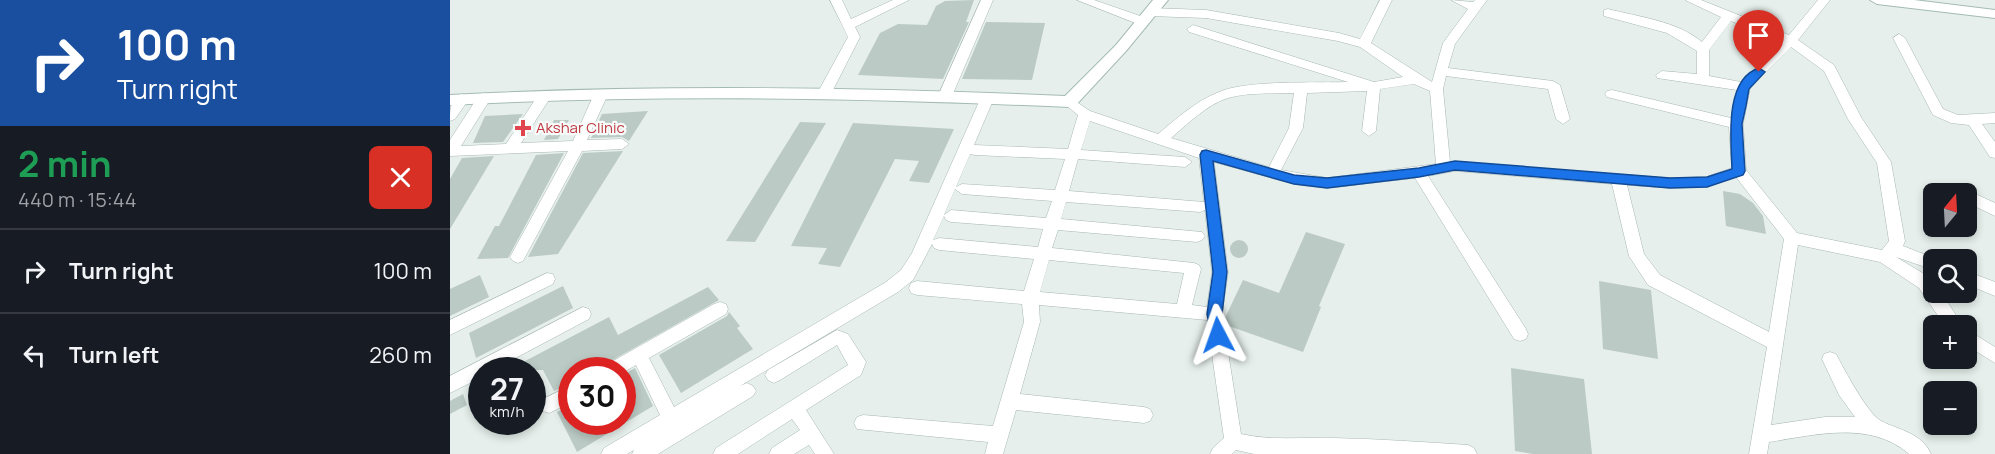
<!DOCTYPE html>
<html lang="en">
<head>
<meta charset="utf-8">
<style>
	:root { --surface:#171b24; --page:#20242c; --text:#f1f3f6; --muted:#9ea1a6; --line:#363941 }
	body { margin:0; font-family:Manrope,sans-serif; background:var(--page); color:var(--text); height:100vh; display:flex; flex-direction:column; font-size:22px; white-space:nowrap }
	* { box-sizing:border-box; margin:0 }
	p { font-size:20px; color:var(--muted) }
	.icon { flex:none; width:33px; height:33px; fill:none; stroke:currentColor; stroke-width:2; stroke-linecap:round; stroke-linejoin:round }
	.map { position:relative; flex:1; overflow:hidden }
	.panel { display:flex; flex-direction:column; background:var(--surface); width:450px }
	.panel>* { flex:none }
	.hud { background:#1a4fa0; color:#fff; overflow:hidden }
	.needle { width:39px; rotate:18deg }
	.controls { position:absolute; left:1473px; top:183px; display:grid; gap:12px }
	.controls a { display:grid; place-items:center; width:54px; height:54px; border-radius:9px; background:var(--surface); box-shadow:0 3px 9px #0003; font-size:30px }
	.speed { position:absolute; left:18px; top:357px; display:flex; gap:12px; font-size:30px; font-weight:700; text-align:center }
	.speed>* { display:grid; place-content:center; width:78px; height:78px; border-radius:50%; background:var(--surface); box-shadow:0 3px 9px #0003; line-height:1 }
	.speed small { font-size:15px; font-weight:400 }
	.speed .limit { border:9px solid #d22; background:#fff; color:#111 }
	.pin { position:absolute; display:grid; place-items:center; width:51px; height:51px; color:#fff; margin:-62px -26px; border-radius:50% 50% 50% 0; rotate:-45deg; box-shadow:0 0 6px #0007 }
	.pin .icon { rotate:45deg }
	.me { position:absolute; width:66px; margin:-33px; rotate:356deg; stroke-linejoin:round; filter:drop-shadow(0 0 4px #0008) }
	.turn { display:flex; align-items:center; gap:21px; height:126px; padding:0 18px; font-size:27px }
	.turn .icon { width:78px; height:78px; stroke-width:2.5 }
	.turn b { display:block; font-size:42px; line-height:51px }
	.round { display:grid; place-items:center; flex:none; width:63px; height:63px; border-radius:9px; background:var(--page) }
	.summary { display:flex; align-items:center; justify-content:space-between; height:102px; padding:0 18px }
	h1 { font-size:36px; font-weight:700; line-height:45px; color:#1e9e55 }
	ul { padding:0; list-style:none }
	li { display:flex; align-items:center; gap:18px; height:84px; padding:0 18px; border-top:2px solid var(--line) }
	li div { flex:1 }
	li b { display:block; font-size:22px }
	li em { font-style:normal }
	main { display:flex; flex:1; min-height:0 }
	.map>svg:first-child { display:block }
</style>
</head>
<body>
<main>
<section class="panel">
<div class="hud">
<div class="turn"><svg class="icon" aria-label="right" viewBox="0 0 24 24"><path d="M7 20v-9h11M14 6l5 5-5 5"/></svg><div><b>100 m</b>Turn right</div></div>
</div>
<div class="summary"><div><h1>2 min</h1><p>440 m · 15:44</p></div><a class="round" style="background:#d93025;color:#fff"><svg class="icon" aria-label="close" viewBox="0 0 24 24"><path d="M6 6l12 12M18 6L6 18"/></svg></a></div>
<ul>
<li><svg class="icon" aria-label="right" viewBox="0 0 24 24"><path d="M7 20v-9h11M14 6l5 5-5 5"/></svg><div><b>Turn right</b></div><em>100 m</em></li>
<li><svg class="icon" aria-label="left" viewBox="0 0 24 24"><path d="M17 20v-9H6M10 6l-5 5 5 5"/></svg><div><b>Turn left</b></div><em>260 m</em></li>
</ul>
</section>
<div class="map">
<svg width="1545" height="454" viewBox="0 0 1545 454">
	<rect width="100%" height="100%" fill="#e6efeb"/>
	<!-- building -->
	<g fill="#bbcac4">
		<polygon points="524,0 516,22 519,22 493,79 408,75 430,33 448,24 477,25 486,6 495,1"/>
		<polygon points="536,22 595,23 582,80 512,79"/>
		<polygon points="198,111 179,141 172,137 141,138 152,114"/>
		<polygon points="73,114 53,142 23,143 35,116"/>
		<polygon points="104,120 119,120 108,139 94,140"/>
		<polygon points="350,122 376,123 305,242 276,241"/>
		<polygon points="403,123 504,129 479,183 459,181 469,161 445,159 390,267 368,264 377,248 341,246"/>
		<polygon points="173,151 108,254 78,257 133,153"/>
		<polygon points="114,153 58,258 27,259 45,226 49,226 86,155"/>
		<polygon points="44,156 29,181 0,229 0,179 12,158"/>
		<polygon points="1273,191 1290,194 1303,203 1313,216 1316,234 1276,226"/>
		<polygon points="856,232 895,244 869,306 871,307 853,352 776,325 775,318 793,280 829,293"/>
		<circle cx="789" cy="249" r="9"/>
		<polygon points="30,275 39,297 0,316 0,289"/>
		<polygon points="1149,281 1201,290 1208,359 1153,349"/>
		<polygon points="113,286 123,308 26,358 19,333"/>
		<polygon points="258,287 269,300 145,370 122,370 122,383 104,391 93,370 58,370 159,317 168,335"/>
		<polygon points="279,312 290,326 287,328 303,349 231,393 209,355 277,316"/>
		<polygon points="185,368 203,406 127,452 107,412 122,405 122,422 172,422 172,375"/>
		<polygon points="1061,368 1134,379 1142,454 1083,454 1065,451"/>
		<polygon points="13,394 17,405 0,414 0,401"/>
	</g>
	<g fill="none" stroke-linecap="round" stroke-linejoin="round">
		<!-- street casing -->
		<g stroke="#a8b8b2" stroke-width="1">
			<g id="street">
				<polygon points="380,0 392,0 401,19 443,0 459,0 405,27 410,37 382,92 375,96 368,92 398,37"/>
				<polygon points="531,0 543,0 502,96 495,100 490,99 488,96"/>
				<polygon points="627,0 644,0 696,18 698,21 696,24 688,24"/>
				<path d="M930,0H942L921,43L982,82L993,43L1018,9L1001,0L1023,2L1025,0H1037L1005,44L998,68L1103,81L1110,85L1120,119L1113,124L1106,119L1098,89L996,76L993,89L1000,162L1220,178L1256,177L1282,168L1279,127L1157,97L1155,94L1157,91L1162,90L1281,118L1287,90L1207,78L1206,75L1212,71L1247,74V51L1217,33L1154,16V10L1158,9C1189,17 1227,21 1252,42L1271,17L1235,0H1251L1339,35L1368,0H1380L1348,40L1384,65L1411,117L1441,162L1455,241L1453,246L1489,260H1484V270L1446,257L1481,278L1484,283V292H1491L1513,326H1495L1469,288L1430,262L1348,245L1321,425L1375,417H1405L1389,395L1372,359L1374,354L1380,352L1386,354C1394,369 1417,413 1431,421C1449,430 1472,433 1481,454H1459C1420,420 1365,435 1319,442L1317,454H1299L1317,347L1198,285L1179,256L1162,184L1005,171L978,176L1076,329L1078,334L1076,339L1070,341L1064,339L965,178L877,188L844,184L764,162L778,272L772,314L791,434C822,441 852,437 883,438C928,439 973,442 1018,445L1024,448L1027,454H804L786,450L782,454H760L763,448L774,438L757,320L589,305L590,322L570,394L694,407L700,409L703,415L700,421L694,423L566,410L553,454H535L538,442L407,429L404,423L407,417L413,415L543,426L574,322L572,304L467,295L461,293L459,288L461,283L467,281L574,291L584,259L489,250L484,248L482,244L463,280L448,292L290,386L297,383L303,386L306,391L303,396L208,454H182L184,450L177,454H151L154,448L210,415L186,365L172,373V370H154L156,365L264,304L270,302L276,304L278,309L276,314L199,358L224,407L436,282L451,270L462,253L532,95H542L544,98L524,145L618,149L628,115L612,102L619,97L640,111L708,134C727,118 746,101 769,92C796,80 866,83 898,82L739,32L737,29L743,25L924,82L953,77L910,47L888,41L756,18L700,16L694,12L700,8L756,10L889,33L910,39ZM1281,21L1332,42L1291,82L1259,76V50ZM1341,47L1374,71L1398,119L1427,163L1439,241L1432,250L1347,233L1296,170L1293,124L1300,88ZM964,84L980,91L986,164L877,178L831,170L853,128L857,93L917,91L912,131L919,136L926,131L930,89ZM844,93L839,128L819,167L721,138C738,124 756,105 778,98C799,92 823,94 844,93ZM640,121L749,158L754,202L619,191L628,159L735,167L742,162L735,157L631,150ZM520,154L525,155L615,159L605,190L512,184L506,187ZM1286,177L1334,239L1319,332L1210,275L1194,254L1177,185L1220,188L1257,187ZM505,189L512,194L602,201L596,218L501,210L494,215ZM616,202L750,212L755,210L762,272L757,307L742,305L751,269L749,265L744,263L602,248L608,230L747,242L752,240L755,236L752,232L611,219ZM494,216L496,220L501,222L593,229L588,247L489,238L483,240ZM599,260L734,273L727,304L590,292Z"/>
				<polygon points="1449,34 1455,38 1493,109 1508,115 1545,113 1545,123 1532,124 1545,142 1545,158 1540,157 1519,125 1501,123 1483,115 1443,38"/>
				<polygon points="151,90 158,94 137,140 172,139 179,144 172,149 132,151 73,261 68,263 63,261 60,257 118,151 0,156 0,140 29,95 34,93 41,98 11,146 56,144 90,92 95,91 102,95 71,143 123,141 144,94"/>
				<path d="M12,94L19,99L5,119L0,121C0,110 0,98 12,94Z"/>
				<polygon points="1519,191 1545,203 1545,216 1516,202 1516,194 1514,194"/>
				<polygon points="1516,271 1545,282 1545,296 1516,284"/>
				<polygon points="97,273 103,274 105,279 103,284 0,335 0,320"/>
				<polygon points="133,307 139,309 141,314 139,319 43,370 32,370 32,377 0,393 0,376"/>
				<polygon points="1516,329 1545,347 1545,363 1516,345"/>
				<polygon points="387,330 398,334 416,362 411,375 356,410 384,454 365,454 359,445 344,454 319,454 322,448 350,430 342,419 288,454 263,454 266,448 398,365 387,345 330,380 324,383 318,380 315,375 318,370"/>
				<polygon points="122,385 122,402 99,413 93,411 90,405 93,399"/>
			</g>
		</g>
		<!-- secondary casing -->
		<g stroke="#a4bbb3" stroke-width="2">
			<g id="secondary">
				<path d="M703,0H718L676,51L625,106L619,107C412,98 207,94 0,105V95C205,84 410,87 615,96L666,45Z"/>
				<polygon points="1420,0 1464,0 1545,10 1545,18 1427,4"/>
			</g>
		</g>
		<!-- street -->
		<use href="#street" fill="#fff" fill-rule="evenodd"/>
		<!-- secondary -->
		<use href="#secondary" fill="#fff" fill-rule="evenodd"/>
	</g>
	<!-- route -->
	<path fill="#1a73e8" stroke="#114b97" stroke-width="1.5" d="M1309,68L1315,72L1299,89L1296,106L1292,124L1295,171L1293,175L1257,187L1220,188L1005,170L969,177L877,188L844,184L763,161L777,272L772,314L775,335L773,339L768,341L762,339L757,314L763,272L750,155L752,151L756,150L844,175L877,178L969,168L1005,161L1220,178L1257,177L1282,169C1281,140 1274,79 1309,68Z"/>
	<!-- markers -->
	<path fill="#e0444e" stroke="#f7fbf9" stroke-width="2" d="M70 119h6v6h6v6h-6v6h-6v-6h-6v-6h6z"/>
	<g text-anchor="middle" stroke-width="4.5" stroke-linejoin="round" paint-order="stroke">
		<!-- health labels -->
		<g font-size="15" fill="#be3a42" stroke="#f7fbf9" text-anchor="start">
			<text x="86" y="133">Akshar Clinic</text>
		</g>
	</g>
</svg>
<div class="controls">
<a><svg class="needle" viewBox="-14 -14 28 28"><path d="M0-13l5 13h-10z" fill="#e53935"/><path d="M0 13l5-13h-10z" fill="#9ea1a6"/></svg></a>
<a><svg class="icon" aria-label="search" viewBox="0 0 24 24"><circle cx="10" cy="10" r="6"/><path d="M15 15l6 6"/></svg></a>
<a>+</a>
<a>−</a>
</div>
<div class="speed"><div>27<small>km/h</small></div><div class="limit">30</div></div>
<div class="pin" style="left:1309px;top:72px;background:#d93025"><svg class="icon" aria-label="arrive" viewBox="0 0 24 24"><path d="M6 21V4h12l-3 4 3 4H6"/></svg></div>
<svg class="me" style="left:768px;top:335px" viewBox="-20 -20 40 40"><path d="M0-17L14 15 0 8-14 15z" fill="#1a73e8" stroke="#fff" stroke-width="4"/></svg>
</div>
</main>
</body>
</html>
